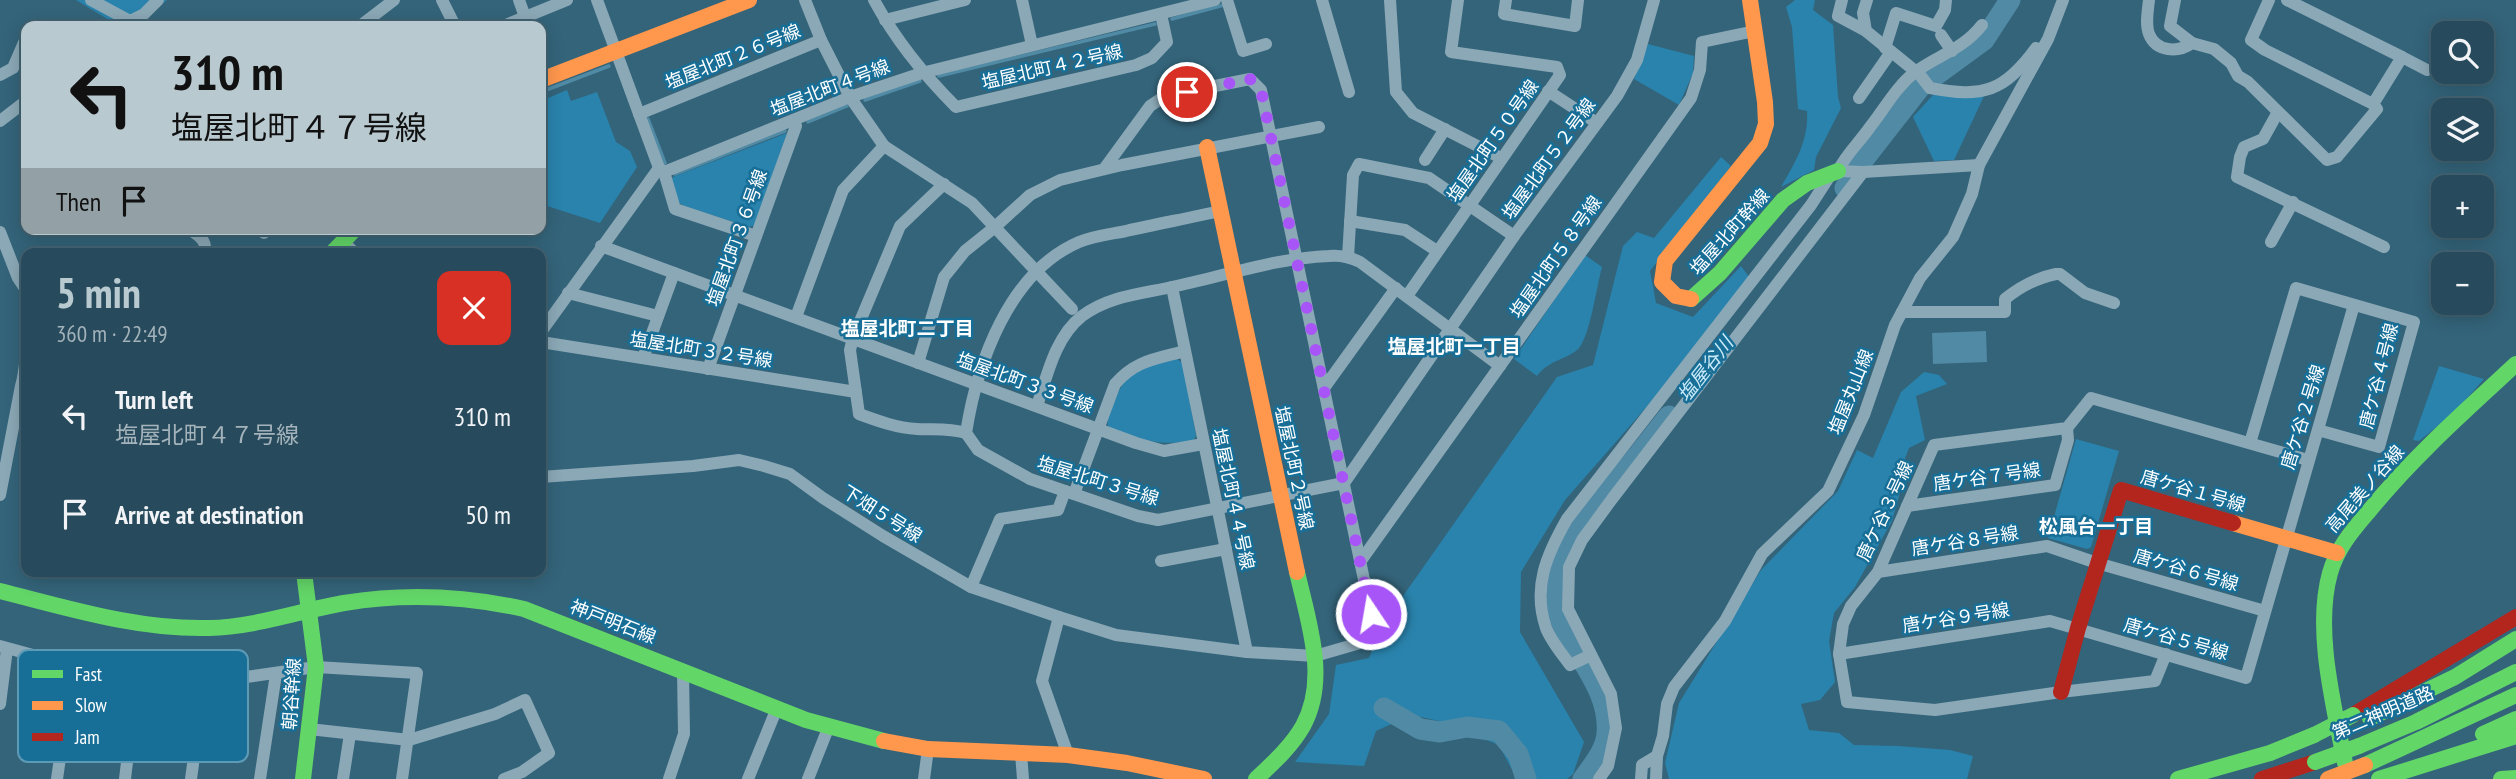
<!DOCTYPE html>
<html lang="en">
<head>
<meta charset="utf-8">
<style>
	:root { --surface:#274b5c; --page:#2f5262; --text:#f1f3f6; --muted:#a4b3bb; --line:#436372; --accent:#b8c9d0 }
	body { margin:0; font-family:"PT Sans Narrow","Noto Sans JP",sans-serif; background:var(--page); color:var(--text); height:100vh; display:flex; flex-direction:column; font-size:26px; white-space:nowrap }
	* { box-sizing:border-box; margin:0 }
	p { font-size:23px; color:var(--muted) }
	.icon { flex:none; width:38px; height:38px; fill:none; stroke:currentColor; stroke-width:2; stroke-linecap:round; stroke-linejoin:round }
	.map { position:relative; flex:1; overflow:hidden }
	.drawer { position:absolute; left:21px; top:248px; width:525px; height:329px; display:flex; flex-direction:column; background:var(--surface); border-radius:14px; box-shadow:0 4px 18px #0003,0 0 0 2px var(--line) }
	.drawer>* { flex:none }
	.banner { position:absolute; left:21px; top:21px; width:525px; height:214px; border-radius:14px; box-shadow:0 4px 18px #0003,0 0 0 2px var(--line); background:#b8c9d0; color:#111; overflow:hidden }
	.controls { position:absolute; left:2431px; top:21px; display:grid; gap:14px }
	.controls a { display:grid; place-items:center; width:63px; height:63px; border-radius:14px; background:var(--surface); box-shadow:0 4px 18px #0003,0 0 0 2px var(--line); font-size:35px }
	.pin { position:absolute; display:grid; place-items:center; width:60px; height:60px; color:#fff; margin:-30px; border:4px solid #fff; border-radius:50%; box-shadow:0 2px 7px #0007 }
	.me { position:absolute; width:77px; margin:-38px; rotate:348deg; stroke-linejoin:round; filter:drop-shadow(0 0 5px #0008) }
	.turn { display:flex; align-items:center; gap:24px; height:147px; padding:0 35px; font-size:32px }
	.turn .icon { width:91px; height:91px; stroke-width:2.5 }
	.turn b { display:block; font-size:49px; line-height:60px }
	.then { display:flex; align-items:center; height:66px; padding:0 35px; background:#0003; gap:14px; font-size:26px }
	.round { display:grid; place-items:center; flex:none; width:74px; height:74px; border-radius:14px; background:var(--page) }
	.summary { display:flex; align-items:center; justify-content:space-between; height:119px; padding:0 35px }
	h1 { font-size:42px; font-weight:700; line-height:52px; color:var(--accent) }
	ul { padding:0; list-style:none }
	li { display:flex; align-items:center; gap:21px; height:98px; padding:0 35px }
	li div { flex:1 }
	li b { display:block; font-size:26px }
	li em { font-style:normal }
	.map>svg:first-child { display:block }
</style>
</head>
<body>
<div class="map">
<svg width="2516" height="779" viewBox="0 0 2516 779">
	<rect width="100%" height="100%" fill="#34647a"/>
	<!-- green -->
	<g fill="#2983ac">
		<polygon points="76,0 167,0 135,26 119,26"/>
		<path d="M1795,0H1815L1813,10L1833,25L1838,97L1841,108L1816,157L1814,170L1781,187C1795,163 1809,140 1807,111L1798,109L1792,27L1786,7Z"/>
		<polygon points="1648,44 1694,56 1693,73 1679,105 1634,79"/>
		<polygon points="567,90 571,101 597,92 616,142 630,151 637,167 600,223 541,204 541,101"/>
		<polygon points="1933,95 1984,96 1954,160 1934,161 1913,117"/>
		<polygon points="787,133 755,225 749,227 684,206 678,202 671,180 673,177"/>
		<polygon points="1721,157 1731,166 1650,271 1656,303 1693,317 1741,266 1750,278 1650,403 1565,500 1521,572 1520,632 1584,742 1573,774 1567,779 1517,779 1499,745 1439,721 1411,715 1376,731 1364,766 1295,762 1329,714 1336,665 1369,658 1384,623 1557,377 1593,365 1623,246 1637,232 1654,238"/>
		<path d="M1585,255L1602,267C1597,285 1590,335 1579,348C1569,359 1548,360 1537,376L1514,359Z"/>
		<path d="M1177,359L1183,363L1196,436L1193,441C1156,446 1142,440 1108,427C1106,417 1111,409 1115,400C1129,365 1143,366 1177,359Z"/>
		<polygon points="2439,366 2484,379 2454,413 2419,441 2413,440"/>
		<polygon points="1924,372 1939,375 1947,384 1916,396 1925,440 1909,448 1897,480 1900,493 1892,521 1855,587 1834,613 1829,641 1835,682 1820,700 1801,704 1809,730 1839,733 1854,745 1898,746 1950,750 1973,756 1967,779 1669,779 1665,763 1679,703 1761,570 1838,491 1857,450 1873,458 1901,392"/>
		<polygon points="2076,439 2119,451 2091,547 2087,549 2048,538"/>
	</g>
	<!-- water -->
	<polygon fill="#508aa5" points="1986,331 1987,362 1933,364 1932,333"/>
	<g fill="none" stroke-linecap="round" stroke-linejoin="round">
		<!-- stream -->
		<g stroke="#508aa5" stroke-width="3.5">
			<polyline points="1172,19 1224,5"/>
			<polyline points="939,76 1155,24"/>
			<polyline points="541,92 609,66"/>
			<polyline points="865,100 920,81"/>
			<polyline points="648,119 665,163"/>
			<polyline points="808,122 847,106"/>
			<polyline points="675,174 785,131"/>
		</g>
		<!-- river -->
		<g stroke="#508aa5" stroke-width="21">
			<polyline points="1845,188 1864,159 1921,86 1984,40 2010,0"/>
			<polyline points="1384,708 1420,729 1440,732 1467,727 1499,731 1518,754 1526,779"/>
			<path d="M1583,779C1593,765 1606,750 1607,733C1612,671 1537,631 1556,563C1567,524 1602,495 1629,466C1643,450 1655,433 1669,416"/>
		</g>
		<!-- street -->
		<g stroke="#8ba8b6" stroke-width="12">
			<polyline points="91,0 130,21 144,14 158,0"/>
			<polyline points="442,0 455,26"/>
			<polyline points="519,0 525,17"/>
			<polyline points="597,0 659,168"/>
			<polyline points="805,0 821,40"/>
			<path d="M874,0C896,41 924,75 956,107L1136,65L1152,58L1167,42L1161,14"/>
			<polyline points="1022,0 1032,45"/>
			<polyline points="1227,0 1243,51 1266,44"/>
			<polyline points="1322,0 1349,92"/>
			<polyline points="1390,0 1396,92 1413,113 1501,158"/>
			<polyline points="1506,0 1504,14 1575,26 1578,0"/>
			<polyline points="1842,0 1838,16 1866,31"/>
			<path d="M1867,0L1863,13L1866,31L1920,75L1930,88C1983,98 2004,92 2036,48"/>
			<path d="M2149,0C2148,10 2145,24 2149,34C2156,52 2178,53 2192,43"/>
			<polyline points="2175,0 2170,26 2192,43 2214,49 2231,63 2238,76 2248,82 2327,160 2337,157 2377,109 2373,104 2402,57 2287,0"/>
			<polyline points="2269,0 2251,40 2265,50 2373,104"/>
			<polyline points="885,20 965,0"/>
			<polyline points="360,26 394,0"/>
			<polyline points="503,26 567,0"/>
			<polyline points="1941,35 1952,51"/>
			<polyline points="1885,48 1896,13 1936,26 1945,10 1946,0"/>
			<polyline points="2402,57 2427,70"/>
			<polyline points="0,75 13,68 26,38"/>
			<polyline points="1548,91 1597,123"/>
			<polyline points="1859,98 1891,52"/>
			<polyline points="2278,112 2263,139 2244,147 2240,157 2237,177 2384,247"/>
			<polyline points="639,114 821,40 850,97 884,146 972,203 1072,309"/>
			<polyline points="0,121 26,101"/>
			<polyline points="1425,160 1445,129"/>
			<path d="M1979,165L1863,172L1838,171C1846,154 1859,143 1870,127C1885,108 1896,87 1915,72C1940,54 1962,50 1982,25"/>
			<polyline points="1104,169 1150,106 1165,96 1250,79 1261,90 1371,613 1365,637 1360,643 1315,656 1247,652 1172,287"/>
			<polyline points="664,172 675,209 756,236"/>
			<path d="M944,184L900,226L853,338L850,350L859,414C878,421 897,428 917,429C936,430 948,428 966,433"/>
			<path d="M1220,211C1189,218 1157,224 1126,231C1111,234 1093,236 1079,242C1009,272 977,363 966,433L978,450L1030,479L1138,516L1158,520L1344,483L1514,236L1617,96L1637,60L1654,0"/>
			<polyline points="1350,221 1405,230 1437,251"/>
			<path d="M189,229C199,236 208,240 204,254"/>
			<polyline points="260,229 264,233 267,229"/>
			<polyline points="0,232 18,278 26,290"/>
			<polyline points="343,242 356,254"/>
			<polyline points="2271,242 2293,202"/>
			<polyline points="601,246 1136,443 1164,451 1203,444"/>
			<polyline points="1348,257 1353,175 1359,164 1429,178 1514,236"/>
			<polyline points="568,293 658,316"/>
			<polyline points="1407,296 1560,75 1557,67 1451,52 1458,0"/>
			<path d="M1902,312H2005V299C2021,286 2036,278 2056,274H2060L2085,293L2114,303"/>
			<polyline points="796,317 843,190 884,146"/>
			<polyline points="541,332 659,168 664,172 850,97 922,73 1215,0"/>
			<polyline points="541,342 856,392"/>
			<polyline points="643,358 674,273"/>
			<polyline points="918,363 944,277 965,251 995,227 1030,195 1060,180 1122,165 1319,127"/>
			<polyline points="708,369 796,126 794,120"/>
			<polyline points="23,378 26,358"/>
			<polyline points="1324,388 1396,288"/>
			<path d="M1037,406C1047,376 1055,337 1082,316C1109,296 1140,294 1172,287C1224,276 1276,258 1329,256C1341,255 1350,257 1360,262L1500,366"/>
			<polyline points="2250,443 2296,288 2414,322 2379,447 2318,430"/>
			<polyline points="541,477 693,466 739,460 764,466 790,474 823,498 883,536 971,587 1059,617 1042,681 1068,755"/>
			<path d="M1074,494L1115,384C1136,360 1156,359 1185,351"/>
			<polyline points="0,495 21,386 23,378 26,377"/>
			<polyline points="1907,506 2055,485 2068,440 2067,428"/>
			<polyline points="1161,561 1226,549"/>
			<polyline points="1360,562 1691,98 1700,70 1702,42 1755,31"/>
			<polyline points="1878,572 2047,546 2097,563 2265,611"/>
			<polyline points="971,587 1000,519 1058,510 1065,491"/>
			<polyline points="1059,617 1116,635 1247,652"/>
			<polyline points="0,646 73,666 160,683 204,683 316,667 417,673 402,779"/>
			<polyline points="1839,654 2050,621 2246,678 2354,305"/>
			<polyline points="2166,654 2155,681 2061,692 1935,710 1847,702 1839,654 1843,624 1851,606 1878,572 1934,445 2067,428 2091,398 2308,460"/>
			<path d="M1591,655L1570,665C1562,654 1551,641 1546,628C1532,587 1547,554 1567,519L1811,205L1831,174"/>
			<polyline points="0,704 7,649"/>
			<polyline points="309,729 409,740 495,714 525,700 549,753 522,772 504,779"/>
			<polyline points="1021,753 1023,779"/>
			<polyline points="57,779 73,666"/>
			<polyline points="125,779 137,678"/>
			<polyline points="191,779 204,683"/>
			<polyline points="260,779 276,674"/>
			<polyline points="343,779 350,734"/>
			<polyline points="669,779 684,734 683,671"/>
			<polyline points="748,779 777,708"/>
			<polyline points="808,779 829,726"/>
			<polyline points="924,779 928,749"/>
			<polyline points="1599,779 1608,766 1616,728 1611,694 1568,609 1569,567 1582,540 1612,499 1863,172"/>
			<polyline points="1641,779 1642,765 1657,756"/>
			<polyline points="1656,779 1657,756 1663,736 1667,704 1674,687 1725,621 1762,554 1828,491 1864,415 1895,325 1920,278 1953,237 1972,194 1979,165 2048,39 2063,0"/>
		</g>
		<!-- fast -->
		<g stroke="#63d668" stroke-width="16">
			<polyline points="331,254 355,229"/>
			<polyline points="1691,299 1720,273 1783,200 1807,183 1838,171"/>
			<path d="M0,591C68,608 138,630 209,628C255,627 299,611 344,603C405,593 465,596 524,609L806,720L884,741"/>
			<polyline points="2370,718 2455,677 2516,639"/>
			<polyline points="2483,734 2516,719"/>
			<polyline points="2359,746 2416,722 2516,672"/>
			<path d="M2345,763C2334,706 2314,630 2330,573C2337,548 2352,531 2369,511C2413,457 2465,411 2516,364"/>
			<polyline points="2365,765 2516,695"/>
			<polyline points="303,779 316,667 304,572"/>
			<path d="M1256,779C1273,763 1291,747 1303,726C1329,679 1308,621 1297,572"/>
			<polyline points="2178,779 2270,753 2314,735"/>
			<polyline points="2379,779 2516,736"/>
			<polyline points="2501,779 2516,778"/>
		</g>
		<!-- slow -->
		<g stroke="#ff974d" stroke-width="16">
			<polyline points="541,80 749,0"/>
			<polyline points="1207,147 1297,572"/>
			<polyline points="1691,299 1676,296 1662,282 1665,261 1760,143 1766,124 1765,102 1750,0"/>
			<polyline points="2233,523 2337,553"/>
			<polyline points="884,741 928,749 1068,755 1127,763 1204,779"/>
		</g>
		<!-- jam -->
		<g stroke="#b3261e" stroke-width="16">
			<polyline points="2061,692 2078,628 2121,490 2233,523"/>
			<polyline points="2353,715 2516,617"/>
			<polyline points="2262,779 2315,762"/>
		</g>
		<!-- fast-bridge -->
		<g stroke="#63d668" stroke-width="16">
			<polyline points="2314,735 2353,715"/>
			<polyline points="2315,762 2359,746"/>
		</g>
		<!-- slow-bridge -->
		<polyline stroke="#ff974d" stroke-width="16" points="2328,779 2365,765"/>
	</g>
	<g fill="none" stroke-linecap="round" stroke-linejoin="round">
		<!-- route -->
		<polyline stroke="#a855f7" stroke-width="12" stroke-dasharray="0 21.6" points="1187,92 1250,79 1261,90 1371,614"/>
	</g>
	<g text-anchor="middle" stroke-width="5" stroke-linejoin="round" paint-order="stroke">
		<!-- street labels -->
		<g font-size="18" fill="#fff" stroke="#176e97">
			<text transform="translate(733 57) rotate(-22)" y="6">塩屋北町２６号線</text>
			<text transform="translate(1052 67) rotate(-13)" y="6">塩屋北町４２号線</text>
			<text transform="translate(830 88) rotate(-21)" y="6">塩屋北町４号線</text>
			<text transform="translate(1493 141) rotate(-55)" y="6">塩屋北町５０号線</text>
			<text transform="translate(1549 159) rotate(-54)" y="6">塩屋北町５２号線</text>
			<text transform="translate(1730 232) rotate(-48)" y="6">塩屋北町幹線</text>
			<text transform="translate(737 238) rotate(-70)" y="6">塩屋北町３６号線</text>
			<text transform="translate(1556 257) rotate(-55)" y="6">塩屋北町５８号線</text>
			<text transform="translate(701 350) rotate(9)" y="6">塩屋北町３２号線</text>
			<text transform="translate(2379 376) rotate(-76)" y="6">唐ケ谷４号線</text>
			<text transform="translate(1025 383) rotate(20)" y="6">塩屋北町３３号線</text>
			<text transform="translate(1851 392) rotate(-68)" y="6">塩屋丸山線</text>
			<text transform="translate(2303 417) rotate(-73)" y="6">唐ケ谷２号線</text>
			<text transform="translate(1294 468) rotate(78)" y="6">塩屋北町２号線</text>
			<text transform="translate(1987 477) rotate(-8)" y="6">唐ケ谷７号線</text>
			<text transform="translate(1098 481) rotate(17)" y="6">塩屋北町３号線</text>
			<text transform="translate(2365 489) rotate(-49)" y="6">高尾美ノ谷線</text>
			<text transform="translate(2193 491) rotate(16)" y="6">唐ケ谷１号線</text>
			<text transform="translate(1233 499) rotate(78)" y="6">塩屋北町４４号線</text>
			<text transform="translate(1885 511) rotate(-65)" y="6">唐ケ谷３号線</text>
			<text transform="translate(882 514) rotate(32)" y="6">下畑５号線</text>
			<text transform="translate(1965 541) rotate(-9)" y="6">唐ケ谷８号線</text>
			<text transform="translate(2186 570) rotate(16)" y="6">唐ケ谷６号線</text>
			<text transform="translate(1956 618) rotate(-9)" y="6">唐ケ谷９号線</text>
			<text transform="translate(613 622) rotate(21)" y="6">神戸明石線</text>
			<text transform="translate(2176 639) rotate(16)" y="6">唐ケ谷５号線</text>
			<text transform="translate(292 694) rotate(-86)" y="6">朝谷幹線</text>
			<text transform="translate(2383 713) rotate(-23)" y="6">第二神明道路</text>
		</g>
		<!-- neighbourhood labels -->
		<g font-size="19" font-weight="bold" fill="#fff" stroke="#176e97">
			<text x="907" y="335">塩屋北町二丁目</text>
			<text x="1454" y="353">塩屋北町一丁目</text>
			<text x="2096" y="533">松風台一丁目</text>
		</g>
		<!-- water labels -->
		<g font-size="19" font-style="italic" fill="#c9ebfa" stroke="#176e97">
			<text transform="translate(1705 369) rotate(-52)" y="7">塩屋谷川</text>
		</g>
	</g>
	<!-- legend -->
	<rect x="18" y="650" width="230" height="112" rx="10" fill="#176e97" stroke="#5d9ab6" stroke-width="2"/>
	<rect x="32" y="670" width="31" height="8" fill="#63d668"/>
	<rect x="32" y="701" width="31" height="9" fill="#ff974d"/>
	<rect x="32" y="733" width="31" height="8" fill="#b3261e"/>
	<g font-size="19" fill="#fff">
		<text x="75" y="681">Fast</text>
		<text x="75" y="712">Slow</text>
		<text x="75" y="744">Jam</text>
	</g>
</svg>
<div class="controls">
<a><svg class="icon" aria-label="search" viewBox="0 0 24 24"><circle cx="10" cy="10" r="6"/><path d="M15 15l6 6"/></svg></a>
<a><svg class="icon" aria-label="layers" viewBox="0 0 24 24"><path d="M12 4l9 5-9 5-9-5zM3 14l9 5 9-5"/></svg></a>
<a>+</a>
<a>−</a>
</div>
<div class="pin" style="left:1187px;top:92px;background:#d93025"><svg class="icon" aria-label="arrive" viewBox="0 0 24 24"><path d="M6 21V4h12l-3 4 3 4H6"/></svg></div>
<svg class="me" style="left:1371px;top:614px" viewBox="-20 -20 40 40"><circle r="17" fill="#a855f7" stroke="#fff" stroke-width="3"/><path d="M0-11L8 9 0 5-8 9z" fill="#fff"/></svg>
<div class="banner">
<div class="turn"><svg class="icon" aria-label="left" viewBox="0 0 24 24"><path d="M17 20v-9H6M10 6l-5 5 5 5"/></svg><div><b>310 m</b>塩屋北町４７号線</div></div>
<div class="then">Then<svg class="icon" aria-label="arrive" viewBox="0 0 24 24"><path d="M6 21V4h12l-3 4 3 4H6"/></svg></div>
</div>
<section class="drawer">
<div class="summary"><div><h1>5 min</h1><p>360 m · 22:49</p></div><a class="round" style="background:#d93025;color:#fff"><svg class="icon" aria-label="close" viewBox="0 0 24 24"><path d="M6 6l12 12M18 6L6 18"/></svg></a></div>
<ul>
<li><svg class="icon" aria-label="left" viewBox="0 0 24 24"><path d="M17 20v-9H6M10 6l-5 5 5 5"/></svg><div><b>Turn left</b><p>塩屋北町４７号線</p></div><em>310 m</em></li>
<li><svg class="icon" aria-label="arrive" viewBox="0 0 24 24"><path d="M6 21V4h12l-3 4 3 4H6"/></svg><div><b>Arrive at destination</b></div><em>50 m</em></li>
</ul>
</section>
</div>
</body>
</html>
